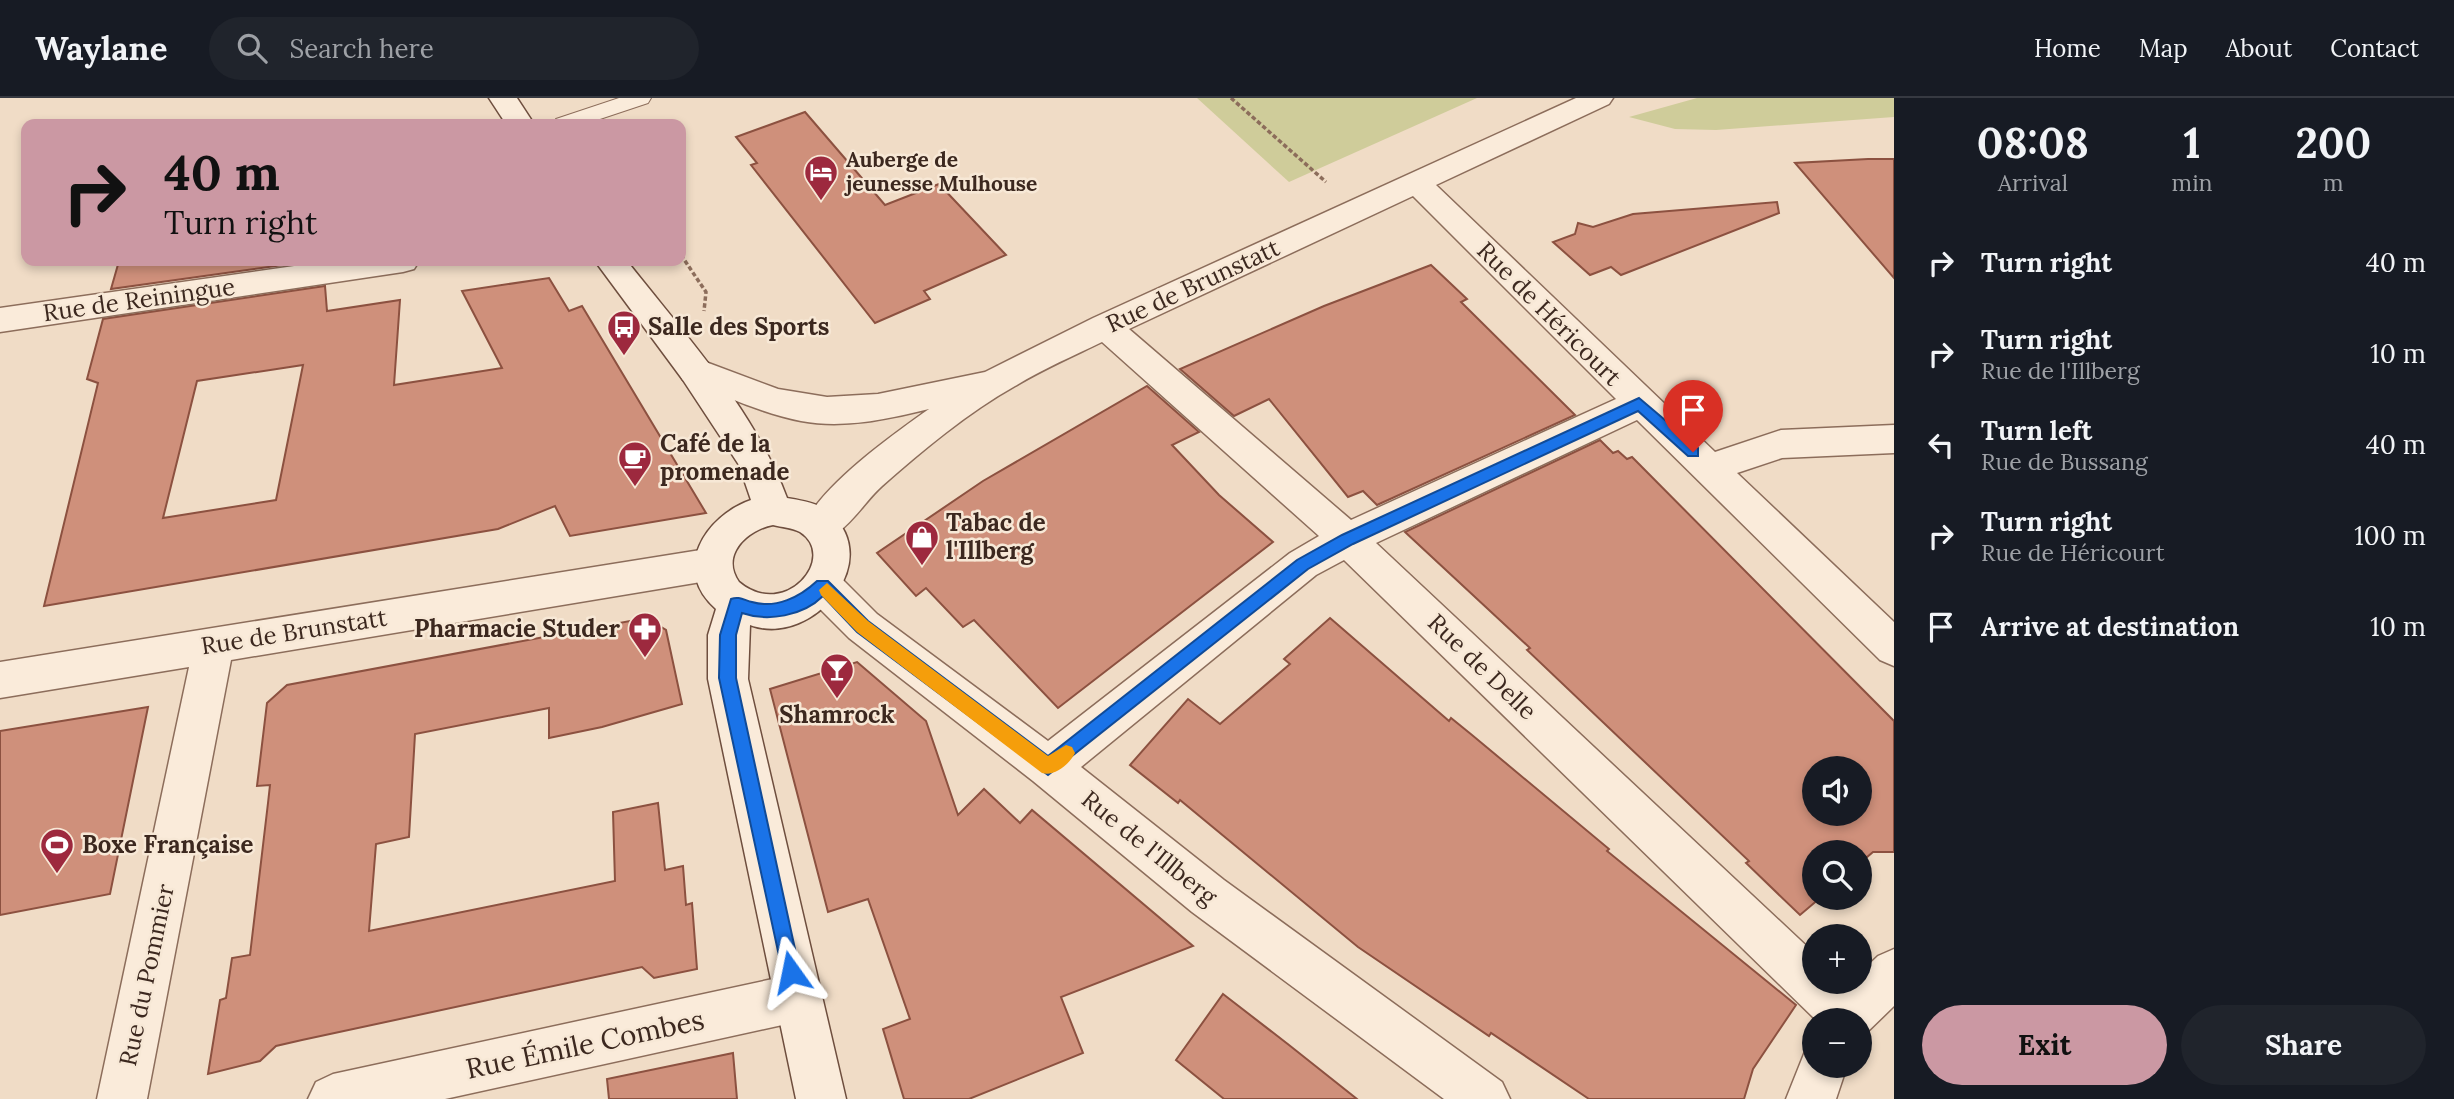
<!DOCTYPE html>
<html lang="en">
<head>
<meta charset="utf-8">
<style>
	:root { --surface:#171b24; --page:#20242c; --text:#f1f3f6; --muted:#9ea1a6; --line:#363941; --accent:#cb98a3 }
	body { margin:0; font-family:Lora,serif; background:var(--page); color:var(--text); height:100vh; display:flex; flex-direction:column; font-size:26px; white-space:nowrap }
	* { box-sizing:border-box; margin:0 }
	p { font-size:23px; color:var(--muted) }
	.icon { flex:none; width:38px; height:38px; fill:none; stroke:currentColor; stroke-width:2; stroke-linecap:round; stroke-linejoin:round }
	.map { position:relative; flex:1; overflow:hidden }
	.drawer { display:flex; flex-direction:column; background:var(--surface); width:560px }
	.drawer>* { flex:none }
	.hud { position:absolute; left:21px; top:21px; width:665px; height:147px; border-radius:14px; box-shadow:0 4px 10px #0003; background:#cb98a3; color:#111; overflow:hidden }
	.buttons { position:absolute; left:1802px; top:658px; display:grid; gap:14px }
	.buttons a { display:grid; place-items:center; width:70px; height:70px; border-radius:50%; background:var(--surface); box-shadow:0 4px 10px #0003; font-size:35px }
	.pin { position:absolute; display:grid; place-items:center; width:60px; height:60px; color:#fff; margin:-72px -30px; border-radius:50% 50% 50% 0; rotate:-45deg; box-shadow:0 0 7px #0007 }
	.pin .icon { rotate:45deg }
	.me { position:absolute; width:77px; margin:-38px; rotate:348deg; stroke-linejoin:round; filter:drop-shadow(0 0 5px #0008) }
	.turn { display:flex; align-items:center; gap:24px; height:147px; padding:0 28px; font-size:32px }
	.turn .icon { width:91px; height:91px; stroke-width:2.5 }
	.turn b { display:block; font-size:49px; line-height:60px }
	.eta { display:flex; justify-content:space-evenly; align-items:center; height:119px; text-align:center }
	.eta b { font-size:42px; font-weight:700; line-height:49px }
	.cta { display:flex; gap:14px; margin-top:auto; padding:14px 28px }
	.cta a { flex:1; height:80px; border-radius:42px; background:var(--accent); color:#111; font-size:28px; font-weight:700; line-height:80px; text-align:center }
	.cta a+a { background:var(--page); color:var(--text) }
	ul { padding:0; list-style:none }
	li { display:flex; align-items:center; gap:21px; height:91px; padding:0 28px }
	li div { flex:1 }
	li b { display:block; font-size:26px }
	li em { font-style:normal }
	header { display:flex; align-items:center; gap:42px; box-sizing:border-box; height:98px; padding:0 35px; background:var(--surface); border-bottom:2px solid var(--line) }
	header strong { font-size:33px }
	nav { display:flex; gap:38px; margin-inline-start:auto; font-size:24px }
	.search { width:490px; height:63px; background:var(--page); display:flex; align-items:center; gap:18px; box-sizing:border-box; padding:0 24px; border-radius:38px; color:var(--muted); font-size:26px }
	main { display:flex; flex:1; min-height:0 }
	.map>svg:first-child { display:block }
</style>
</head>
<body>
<header>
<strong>Waylane</strong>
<div class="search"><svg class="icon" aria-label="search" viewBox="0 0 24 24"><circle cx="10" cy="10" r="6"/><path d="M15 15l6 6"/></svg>Search here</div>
<nav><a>Home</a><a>Map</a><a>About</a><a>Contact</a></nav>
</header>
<main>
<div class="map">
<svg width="1894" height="1001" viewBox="0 0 1894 1001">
	<rect width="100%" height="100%" fill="#f0dcc6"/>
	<!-- green -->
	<g fill="#cfcc9a">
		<polygon points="1197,0 1477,0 1289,84"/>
		<polygon points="1697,0 1894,0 1894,19 1716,32 1675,31 1629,19"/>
	</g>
	<!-- building -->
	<g fill="#cf907b" stroke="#8c5140" stroke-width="2" fill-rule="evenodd">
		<polygon points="805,14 885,107 939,86 1006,157 924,193 930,201 875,225 751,67 757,65 736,39"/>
		<polygon points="1868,61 1894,61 1894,180 1795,65"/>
		<polygon points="1777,104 1779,115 1621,177 1611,169 1590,177 1553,144 1575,136 1578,125 1593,129 1633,116"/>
		<polygon points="119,163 312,163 111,191"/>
		<polygon points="1431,167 1467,201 1461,204 1575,317 1377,407 1363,393 1348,399 1269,301 1234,318 1180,271 1324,208"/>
		<path d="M549,180L569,213L582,208L706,415L570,438L555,408L498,431L44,508L98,285L87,281L103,221L325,188L327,213L400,202L394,287L502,270L462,193ZM303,267L276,402L163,420L197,283Z"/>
		<polygon points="1147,288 1199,334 1172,347 1219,397 1273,444 1058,610 974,522 963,529 926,490 916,498 877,455 983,383"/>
		<path d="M1600,342L1613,355L1618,353L1627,361L1632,359L1894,623V754H1873L1860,765V754H1815V800H1820L1800,817L1746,765L1749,763L1527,552L1530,550L1405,434ZM1815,670H1860V716H1815Z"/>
		<polygon points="646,520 666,532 682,606 602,629 549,640 549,610 415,636 409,739 376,746 369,833 615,783 613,714 658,705 665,772 683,768 686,807 692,805 697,871 654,880 642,869 302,942 276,948 260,963 208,976 220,902 226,900 232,860 250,857 268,705 270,687 257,688 267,605 287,587"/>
		<polygon points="1330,520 1449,623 1451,620 1472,637 1609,751 1607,753 1796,907 1753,971 1744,1001 1589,1001 1491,935 1489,938 1358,849 1180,702 1178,705 1130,667 1188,601 1220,626 1290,566 1284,561"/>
		<polygon points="857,564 926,623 958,717 984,691 1020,725 1032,712 1193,848 1061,899 1083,955 969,1001 904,1001 883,931 910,921 868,801 828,814 770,591"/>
		<polygon points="148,609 110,796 0,817 0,633"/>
		<polygon points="1223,896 1289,947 1357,1001 1224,1001 1176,962"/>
		<polygon points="733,955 737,1001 609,1001 607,981"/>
	</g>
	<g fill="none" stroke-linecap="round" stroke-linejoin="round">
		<!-- lane casing -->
		<g stroke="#8c6d5b" stroke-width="2">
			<polygon id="lane" points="619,0 651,0 648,5 585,26 553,26 556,21"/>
		</g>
		<!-- street casing -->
		<g stroke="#8c6d5b" stroke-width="3">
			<g id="street">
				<path d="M1576,0H1613L1609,6L1436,87L1715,354L1781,332L1894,327V355L1782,360L1737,375L1894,524V568L1880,562L1637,322L1376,445L1815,856V884H1844L1848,888L1852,884H1860V875L1878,858L1894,851V908L1860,941V922H1816L1344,462L1316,477L1081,669L1224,782L1502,984L1510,1001H1444L1192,814L1033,683L849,540L809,500L804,488L809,476L823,472L837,476L877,516L1048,643L1290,455L1319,438L1102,244C1073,258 1043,271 1015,288C967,315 923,352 882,388C860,407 840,450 808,439L803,428C823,386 891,338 929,311C888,321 844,331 801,323C760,315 722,296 683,282L678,273L683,264L695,260L778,291L827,299L878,296L985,274L1093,220ZM1413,98L1616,301L1351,422L1129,231Z"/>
				<polygon points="329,163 419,163 414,171 403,174 0,234 0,210"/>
				<polygon points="713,450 726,455 732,466 726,477 713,482 231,562 147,1001 97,1001 189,569 0,600 0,564"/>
				<polygon points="796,876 813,883 820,900 813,917 796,924 445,1001 308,1001 316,984 333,976"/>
				<polygon points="1815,947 1815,968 1847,968 1836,1001 1786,1001 1806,951"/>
			</g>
		</g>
		<!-- secondary casing -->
		<g stroke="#6e4e3e" stroke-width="3">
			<g id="secondary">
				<polygon points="489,0 517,0 534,26 506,26"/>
				<path d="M595,163H627C685,237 754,311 787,400C799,402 813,404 823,410C891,456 815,551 750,527L748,581L846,1001H796L708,581V537L716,511C671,472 705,418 751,402L739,367L683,282ZM773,427C781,429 793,430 800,434C839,459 785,523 739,484C720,457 747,432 773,427Z"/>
			</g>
		</g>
		<!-- path -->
		<g stroke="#8c6d5b" stroke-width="3.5" stroke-dasharray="4.5 2.5" stroke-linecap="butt">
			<polyline points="1231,0 1326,84"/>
			<polyline points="681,157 706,194 704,213"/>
		</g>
		<!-- lane -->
		<use href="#lane" fill="#faebda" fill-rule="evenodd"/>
		<!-- street -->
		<use href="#street" fill="#faebda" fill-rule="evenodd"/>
		<!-- secondary -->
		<use href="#secondary" fill="#faebda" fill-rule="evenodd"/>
	</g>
	<!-- route -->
	<path fill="#1a73e8" stroke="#114b97" stroke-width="2" d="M1639,300L1698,350V358H1688L1638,313L1353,446L1308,471L1048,677L857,534L823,498C803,518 768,524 742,515L736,537V580L800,874L797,881L791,884L784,881L719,580L720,537L731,501C739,498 744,502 752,504C776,511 800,499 817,483H828L868,523L1048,658L1297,462L1342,437Z"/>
	<!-- slow -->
	<path fill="#f59e0b" d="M827,485L868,523L1048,658L1066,647L1072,649L1075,655C1070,666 1054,679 1042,675L857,534L821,497L819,492Z"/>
	<!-- icons -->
	<defs>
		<g id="hotel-pin" transform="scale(1.75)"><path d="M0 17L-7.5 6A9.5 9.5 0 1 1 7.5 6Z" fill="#9d293e" stroke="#f7e8d6"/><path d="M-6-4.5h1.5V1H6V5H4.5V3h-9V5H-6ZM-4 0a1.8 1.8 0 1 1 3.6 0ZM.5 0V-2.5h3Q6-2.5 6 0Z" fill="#fff"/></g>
		<g id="bus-pin" transform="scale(1.75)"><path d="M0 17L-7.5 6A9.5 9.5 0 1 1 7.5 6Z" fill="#9d293e" stroke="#f7e8d6"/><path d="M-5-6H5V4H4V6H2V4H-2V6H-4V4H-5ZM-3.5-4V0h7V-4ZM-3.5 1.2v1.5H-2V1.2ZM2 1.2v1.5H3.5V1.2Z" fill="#fff"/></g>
		<g id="cafe-pin" transform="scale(1.75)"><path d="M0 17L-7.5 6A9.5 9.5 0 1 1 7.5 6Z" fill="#9d293e" stroke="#f7e8d6"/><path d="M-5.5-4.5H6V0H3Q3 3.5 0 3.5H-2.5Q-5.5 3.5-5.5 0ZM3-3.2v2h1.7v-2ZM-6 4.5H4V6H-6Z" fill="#fff"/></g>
		<g id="shop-pin" transform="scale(1.75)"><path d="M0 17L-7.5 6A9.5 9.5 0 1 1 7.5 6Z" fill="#9d293e" stroke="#f7e8d6"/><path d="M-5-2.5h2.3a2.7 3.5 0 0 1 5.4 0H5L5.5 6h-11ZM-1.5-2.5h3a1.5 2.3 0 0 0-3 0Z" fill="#fff"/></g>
		<g id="pharmacy-pin" transform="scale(1.75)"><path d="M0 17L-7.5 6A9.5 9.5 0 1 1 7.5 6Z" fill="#9d293e" stroke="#f7e8d6"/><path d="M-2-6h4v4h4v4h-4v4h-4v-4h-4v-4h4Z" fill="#fff"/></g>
		<g id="bar-pin" transform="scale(1.75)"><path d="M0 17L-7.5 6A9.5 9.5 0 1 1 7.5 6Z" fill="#9d293e" stroke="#f7e8d6"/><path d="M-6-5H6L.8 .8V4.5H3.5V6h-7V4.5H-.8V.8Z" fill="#fff"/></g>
		<g id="stadium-pin" transform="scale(1.75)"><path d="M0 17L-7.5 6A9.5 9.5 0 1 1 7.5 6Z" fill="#9d293e" stroke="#f7e8d6"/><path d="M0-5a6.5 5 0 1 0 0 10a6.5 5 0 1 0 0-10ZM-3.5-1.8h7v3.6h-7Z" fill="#fff"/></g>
	</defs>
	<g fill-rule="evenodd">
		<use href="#hotel-pin" x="821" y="74"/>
		<use href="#bus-pin" x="624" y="229"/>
		<use href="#cafe-pin" x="635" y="360"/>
		<use href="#shop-pin" x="922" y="439"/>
		<use href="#pharmacy-pin" x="645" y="531"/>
		<use href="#bar-pin" x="837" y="572"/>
		<use href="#stadium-pin" x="57" y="747"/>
	</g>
	<g text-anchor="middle" stroke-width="5" stroke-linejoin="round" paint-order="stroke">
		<!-- far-poi labels -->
		<g font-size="21" font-weight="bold" fill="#3c281f" stroke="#f7e8d6" text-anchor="start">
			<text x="846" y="69">Auberge de<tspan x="846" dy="24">jeunesse Mulhouse</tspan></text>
		</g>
		<!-- street labels -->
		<g font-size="24" fill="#3c281f" stroke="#f7e8d6">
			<text transform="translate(1193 188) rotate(-25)" y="8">Rue de Brunstatt</text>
			<text transform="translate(139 202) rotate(-8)" y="8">Rue de Reiningue</text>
			<text transform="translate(1549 216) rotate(45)" y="8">Rue de Héricourt</text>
			<text transform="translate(294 534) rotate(-9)" y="8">Rue de Brunstatt</text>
			<text transform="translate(1482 569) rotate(44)" y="8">Rue de Delle</text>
			<text transform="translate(1149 750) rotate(39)" y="8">Rue de l'Illberg</text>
			<text transform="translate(147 877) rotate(-78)" y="8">Rue du Pommier</text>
		</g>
		<!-- poi labels -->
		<g font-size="24" font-weight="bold" fill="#3c281f" stroke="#f7e8d6" text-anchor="start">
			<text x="648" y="237">Salle des Sports</text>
			<text x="660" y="354">Café de la<tspan x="660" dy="28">promenade</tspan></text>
			<text x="946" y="433">Tabac de<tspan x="946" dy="28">l'Illberg</tspan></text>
			<text x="620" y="539" text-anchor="end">Pharmacie Studer</text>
			<text x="837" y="625" text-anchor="middle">Shamrock</text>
			<text x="82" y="755">Boxe Française</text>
		</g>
		<!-- near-street labels -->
		<g font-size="28" fill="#3c281f" stroke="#f7e8d6">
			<text transform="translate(585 946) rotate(-12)" y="10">Rue Émile Combes</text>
		</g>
	</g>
</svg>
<div class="buttons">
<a><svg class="icon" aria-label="sound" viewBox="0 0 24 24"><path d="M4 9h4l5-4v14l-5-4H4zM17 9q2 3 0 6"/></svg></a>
<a><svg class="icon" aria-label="search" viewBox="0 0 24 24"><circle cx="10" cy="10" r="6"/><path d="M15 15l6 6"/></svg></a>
<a>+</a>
<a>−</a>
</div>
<div class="pin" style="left:1693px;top:354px;background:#d93025"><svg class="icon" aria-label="arrive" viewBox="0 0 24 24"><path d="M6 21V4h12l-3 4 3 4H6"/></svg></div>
<svg class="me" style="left:791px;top:874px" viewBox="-20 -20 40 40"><path d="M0-17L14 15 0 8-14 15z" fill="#1a73e8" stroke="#fff" stroke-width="4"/></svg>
<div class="hud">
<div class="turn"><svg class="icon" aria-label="right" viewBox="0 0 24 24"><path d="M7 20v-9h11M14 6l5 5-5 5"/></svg><div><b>40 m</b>Turn right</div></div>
</div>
</div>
<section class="drawer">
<div class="eta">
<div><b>08:08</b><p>Arrival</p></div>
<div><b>1</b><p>min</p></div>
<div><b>200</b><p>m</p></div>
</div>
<ul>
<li><svg class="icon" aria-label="right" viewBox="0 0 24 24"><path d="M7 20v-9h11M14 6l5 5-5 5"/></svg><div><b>Turn right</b></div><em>40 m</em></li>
<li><svg class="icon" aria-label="right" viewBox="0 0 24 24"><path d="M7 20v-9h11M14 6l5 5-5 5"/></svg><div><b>Turn right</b><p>Rue de l'Illberg</p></div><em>10 m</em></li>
<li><svg class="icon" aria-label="left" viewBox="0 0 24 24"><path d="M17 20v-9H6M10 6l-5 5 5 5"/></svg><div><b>Turn left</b><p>Rue de Bussang</p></div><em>40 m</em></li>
<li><svg class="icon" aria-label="right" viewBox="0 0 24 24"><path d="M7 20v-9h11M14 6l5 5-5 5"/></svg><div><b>Turn right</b><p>Rue de Héricourt</p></div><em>100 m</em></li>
<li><svg class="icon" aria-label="arrive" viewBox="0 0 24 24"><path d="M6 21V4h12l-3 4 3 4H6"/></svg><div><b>Arrive at destination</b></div><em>10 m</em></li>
</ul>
<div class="cta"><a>Exit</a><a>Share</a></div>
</section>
</main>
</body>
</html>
